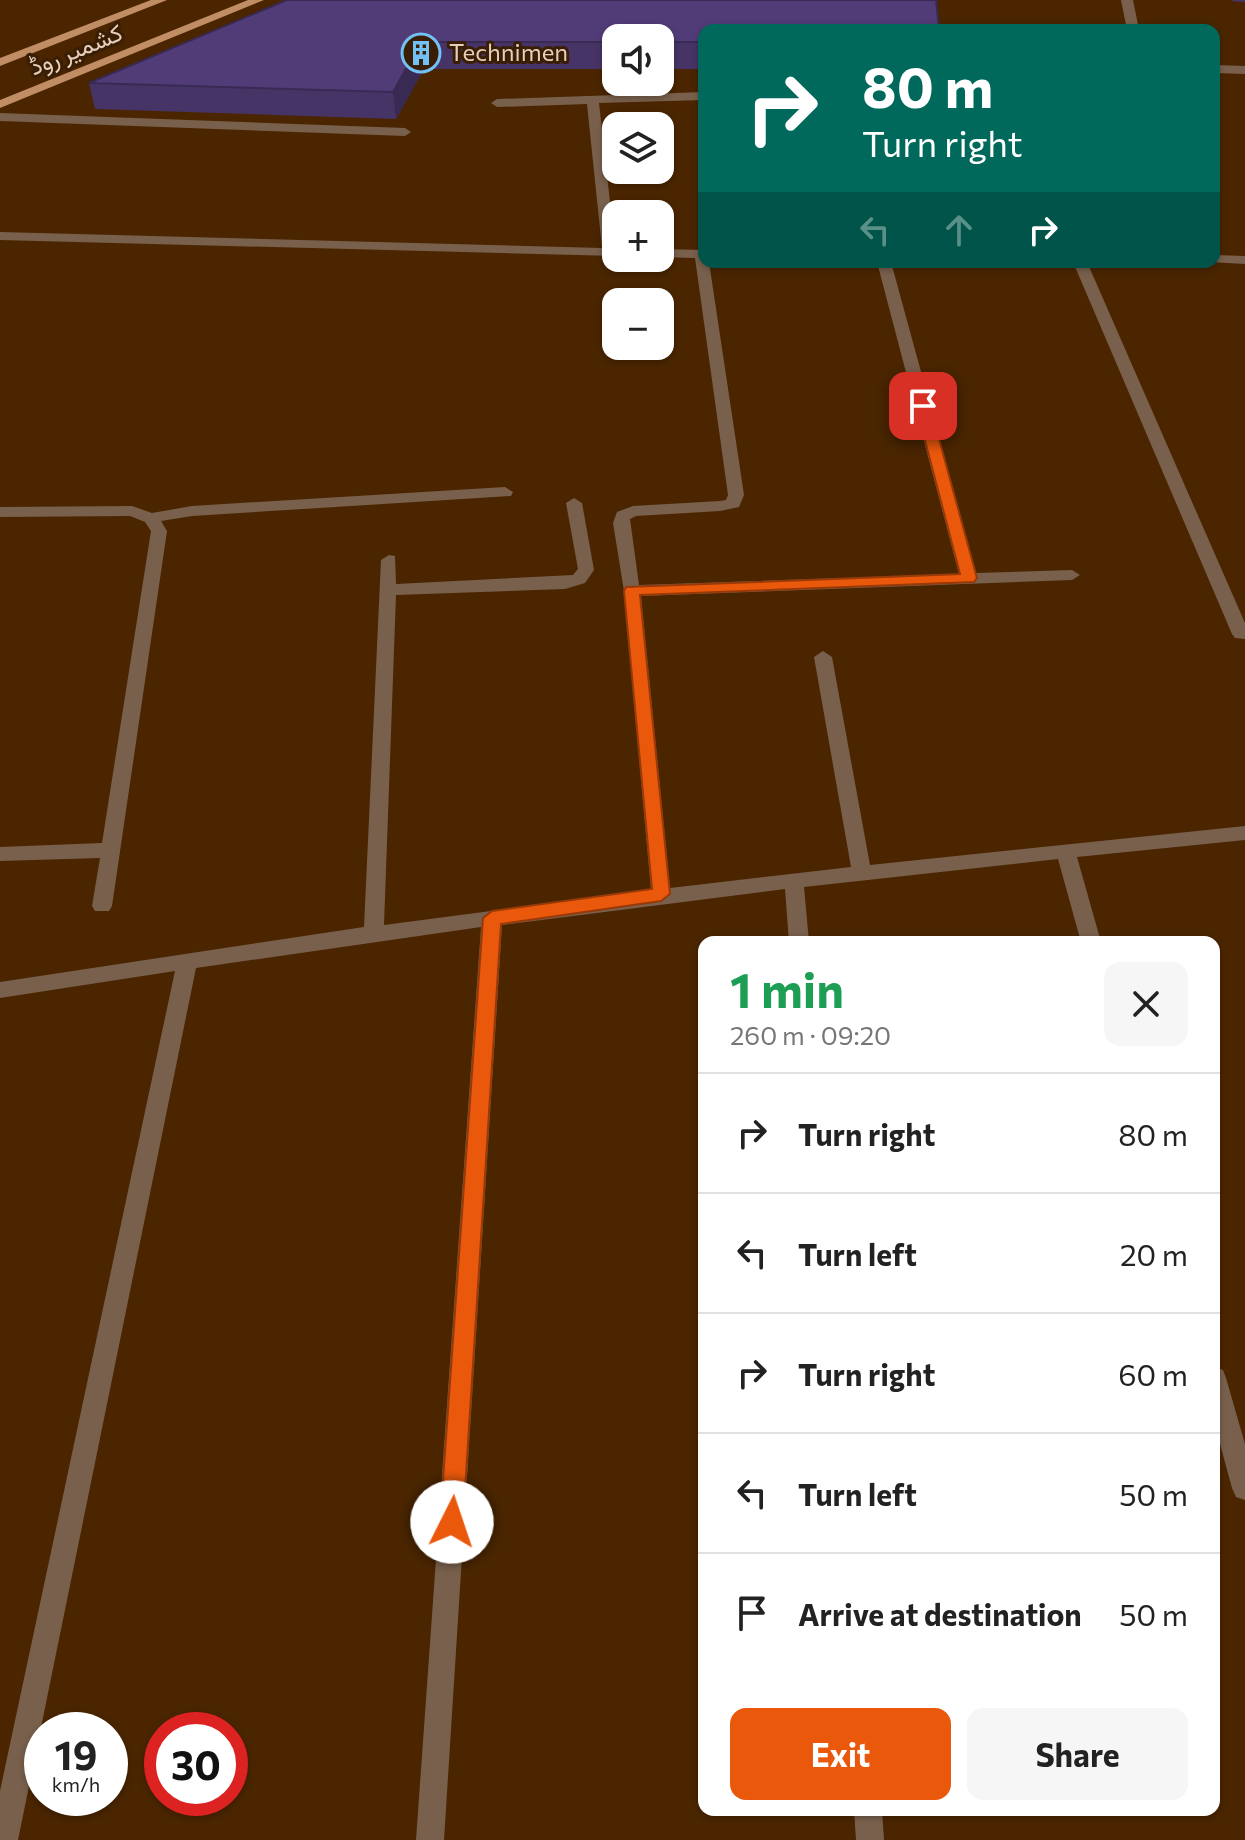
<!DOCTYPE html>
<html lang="en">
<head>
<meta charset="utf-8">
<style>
	:root { --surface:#fff; --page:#f6f6f6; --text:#222; --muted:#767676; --line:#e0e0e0; --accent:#ea580c }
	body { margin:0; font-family:Commissioner,Vazirmatn,sans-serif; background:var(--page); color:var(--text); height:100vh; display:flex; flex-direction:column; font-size:30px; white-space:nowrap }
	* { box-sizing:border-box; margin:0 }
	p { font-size:26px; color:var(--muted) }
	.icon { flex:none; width:44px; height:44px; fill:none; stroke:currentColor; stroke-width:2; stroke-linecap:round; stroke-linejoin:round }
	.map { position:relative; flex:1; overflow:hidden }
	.sheet { position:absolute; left:698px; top:936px; width:522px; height:880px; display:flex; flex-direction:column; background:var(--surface); border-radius:16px; box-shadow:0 2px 6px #0004 }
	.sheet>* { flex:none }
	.banner { position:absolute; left:698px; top:24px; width:522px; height:244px; border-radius:16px; box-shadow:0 2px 6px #0004; background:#00695c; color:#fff; overflow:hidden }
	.tools { position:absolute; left:602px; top:24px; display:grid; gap:16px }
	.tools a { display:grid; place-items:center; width:72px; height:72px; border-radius:16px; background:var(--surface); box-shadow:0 2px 6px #0004; font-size:40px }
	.speed { position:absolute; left:24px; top:1712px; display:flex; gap:16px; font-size:40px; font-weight:700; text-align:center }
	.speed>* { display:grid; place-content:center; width:104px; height:104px; border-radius:50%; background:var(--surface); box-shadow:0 2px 6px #0004; line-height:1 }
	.speed small { font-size:20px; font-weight:400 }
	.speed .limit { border:12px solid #d22; background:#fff; color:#111 }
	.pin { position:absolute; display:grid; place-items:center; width:68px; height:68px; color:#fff; margin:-34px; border-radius:16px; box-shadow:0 4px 12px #0006 }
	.me { position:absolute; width:88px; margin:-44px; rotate:4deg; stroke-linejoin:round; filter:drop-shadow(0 0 6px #0008) }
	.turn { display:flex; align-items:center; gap:28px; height:168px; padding:0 32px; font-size:36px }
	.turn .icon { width:104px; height:104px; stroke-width:2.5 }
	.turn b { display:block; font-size:56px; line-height:68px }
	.lanes { display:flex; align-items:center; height:76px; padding:0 32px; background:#0003; justify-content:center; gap:40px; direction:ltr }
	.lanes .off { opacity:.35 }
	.round { display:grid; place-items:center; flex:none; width:84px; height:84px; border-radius:16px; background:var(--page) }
	.summary { display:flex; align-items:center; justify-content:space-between; height:136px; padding:0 32px }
	h1 { font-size:48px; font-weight:700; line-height:60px; color:#1e9e55 }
	.primary-button { display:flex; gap:16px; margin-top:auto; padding:16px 32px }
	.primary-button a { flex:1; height:92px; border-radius:16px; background:var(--accent); color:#fff; font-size:32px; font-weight:700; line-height:92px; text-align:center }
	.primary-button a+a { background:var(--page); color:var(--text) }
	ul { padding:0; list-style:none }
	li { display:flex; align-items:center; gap:24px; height:120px; padding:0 32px; border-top:2px solid var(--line) }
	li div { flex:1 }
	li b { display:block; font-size:30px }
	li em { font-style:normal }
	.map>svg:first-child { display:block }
</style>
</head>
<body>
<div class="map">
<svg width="1245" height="1840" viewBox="0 0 1245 1840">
	<rect width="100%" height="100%" fill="#4a2500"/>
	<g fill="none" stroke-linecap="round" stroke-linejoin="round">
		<!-- minor -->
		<g fill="#79604c" fill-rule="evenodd">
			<polygon points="1121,0 1133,0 1139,30 1127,30"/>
			<polygon points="1214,65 1245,66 1245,74 1214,73"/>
			<polygon points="704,92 704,100 599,103 616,256 0,240 0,232 602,248 587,104 497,107 491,103 497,99"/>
			<polygon points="0,113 405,128 411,132 405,136 0,121"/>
			<polygon points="660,249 704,250 704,262 709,262 744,495 739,507 720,511 636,516 630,519 639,585 959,574 877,262 891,262 976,573 1072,570 1080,575 1072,580 641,596 670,888 851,867 814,657 823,651 832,657 870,865 1245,826 1245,840 1077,857 1101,942 1081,942 1058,859 804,887 809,942 789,942 785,889 502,925 444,1840 416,1840 481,927 196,968 18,1840 0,1840 0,1791 175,971 0,998 0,982 364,927 381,560 389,555 395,556 396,584 573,575 578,569 566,503 574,498 582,503 594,570 585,583 565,589 396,595 384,925 651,890 624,591 613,523 617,512 633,506 720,501 726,500 728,495 695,258 660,257"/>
			<polygon points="1214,255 1245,256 1245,264 1209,262 1214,262"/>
			<polygon points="1073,262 1087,262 1245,623 1245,639 1235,638 1232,634"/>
			<polygon points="505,487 513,492 511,496 192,516 161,521 167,531 112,906 109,911 95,911 92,906 100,858 0,861 0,847 102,843 151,531 145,522 130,516 0,517 0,507 132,506 152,513 192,506"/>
			<polygon points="1214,1367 1223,1370 1226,1378 1245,1444 1245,1500 1236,1497 1232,1488 1214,1422"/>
			<polygon points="854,1810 882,1810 884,1840 856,1840"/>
		</g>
		<!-- major -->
		<g fill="#c18d64" fill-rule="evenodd">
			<polygon points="151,0 167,0 0,66 0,58"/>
			<polygon points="248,0 264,0 0,108 0,100"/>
		</g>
	</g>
	<!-- wall -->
	<g fill="#473467">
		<polygon points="287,0 704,30 704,69 660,69 660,38 616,38 616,69 424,69 396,119 95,109 89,83"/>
		<polygon points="1232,0 1245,0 1245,2 1231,1"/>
	</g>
	<!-- shaded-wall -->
	<polygon fill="#392a54" points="421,42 424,69 396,119 393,92"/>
	<!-- building -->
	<polygon fill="#523c78" stroke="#392a54" stroke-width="2" points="287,0 936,0 939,30 704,30 704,42 660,42 660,38 616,38 616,42 421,42 393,92 89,83"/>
	<!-- route -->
	<polygon fill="#ea580c" stroke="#983908" stroke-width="2" points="923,402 930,406 977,578 974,582 640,595 670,894 661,901 501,924 463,1522 460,1530 452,1534 444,1530 440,1522 483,918 492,911 652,889 624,591 626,587 960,574 916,406"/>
	<!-- icons -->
	<defs>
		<g id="building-ring" transform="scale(2)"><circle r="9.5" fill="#3a1e04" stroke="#72c1f5" stroke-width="1.5"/><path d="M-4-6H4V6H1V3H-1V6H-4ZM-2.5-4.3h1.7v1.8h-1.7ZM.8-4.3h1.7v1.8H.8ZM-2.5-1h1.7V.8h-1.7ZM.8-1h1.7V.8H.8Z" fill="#72c1f5"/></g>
	</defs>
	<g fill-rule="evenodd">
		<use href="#building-ring" x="421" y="53"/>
	</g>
	<g text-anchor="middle" stroke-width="6" stroke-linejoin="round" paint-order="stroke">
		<!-- far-street labels -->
		<g font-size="24" fill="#e6cebc" stroke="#3a1e04">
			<text transform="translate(76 50) rotate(-22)" y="8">کشمیر روڈ</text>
		</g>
		<!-- far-poi labels -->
		<g font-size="24" fill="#e6cebc" stroke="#3a1e04" text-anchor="start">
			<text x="449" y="61">Technimen</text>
		</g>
	</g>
</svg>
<div class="tools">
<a><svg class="icon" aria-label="sound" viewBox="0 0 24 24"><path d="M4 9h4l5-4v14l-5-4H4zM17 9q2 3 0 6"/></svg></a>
<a><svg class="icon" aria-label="layers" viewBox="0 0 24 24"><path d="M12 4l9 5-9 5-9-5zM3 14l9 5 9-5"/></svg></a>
<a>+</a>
<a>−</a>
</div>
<div class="speed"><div>19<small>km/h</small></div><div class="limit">30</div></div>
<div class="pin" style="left:923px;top:406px;background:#d93025"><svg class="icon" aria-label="arrive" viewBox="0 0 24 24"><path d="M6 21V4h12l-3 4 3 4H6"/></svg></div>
<svg class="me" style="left:452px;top:1522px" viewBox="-20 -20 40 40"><circle r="19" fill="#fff"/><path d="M0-13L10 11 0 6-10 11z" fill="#ea580c"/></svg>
<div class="banner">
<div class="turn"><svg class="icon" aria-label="right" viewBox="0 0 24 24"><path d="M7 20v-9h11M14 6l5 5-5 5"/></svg><div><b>80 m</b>Turn right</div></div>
<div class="lanes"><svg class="icon off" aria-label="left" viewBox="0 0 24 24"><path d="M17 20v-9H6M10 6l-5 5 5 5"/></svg><svg class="icon off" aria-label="ahead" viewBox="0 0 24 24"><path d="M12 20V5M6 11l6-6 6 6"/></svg><svg class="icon" aria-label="right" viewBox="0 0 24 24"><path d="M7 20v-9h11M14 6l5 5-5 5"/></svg></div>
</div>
<section class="sheet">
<div class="summary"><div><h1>1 min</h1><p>260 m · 09:20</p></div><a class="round"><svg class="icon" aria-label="close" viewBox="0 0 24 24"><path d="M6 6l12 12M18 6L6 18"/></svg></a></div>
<ul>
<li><svg class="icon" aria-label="right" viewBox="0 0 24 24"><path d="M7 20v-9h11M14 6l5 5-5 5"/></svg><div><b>Turn right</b></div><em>80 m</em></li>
<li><svg class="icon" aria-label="left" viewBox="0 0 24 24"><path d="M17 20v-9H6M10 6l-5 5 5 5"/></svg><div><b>Turn left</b></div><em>20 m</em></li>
<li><svg class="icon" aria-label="right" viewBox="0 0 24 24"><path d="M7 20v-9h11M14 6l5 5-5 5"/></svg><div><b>Turn right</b></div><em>60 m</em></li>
<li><svg class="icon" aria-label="left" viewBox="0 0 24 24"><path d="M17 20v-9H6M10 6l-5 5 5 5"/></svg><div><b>Turn left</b></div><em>50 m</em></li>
<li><svg class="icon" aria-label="arrive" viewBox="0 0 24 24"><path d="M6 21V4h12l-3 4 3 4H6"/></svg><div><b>Arrive at destination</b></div><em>50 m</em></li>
</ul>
<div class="primary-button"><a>Exit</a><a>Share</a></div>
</section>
</div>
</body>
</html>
